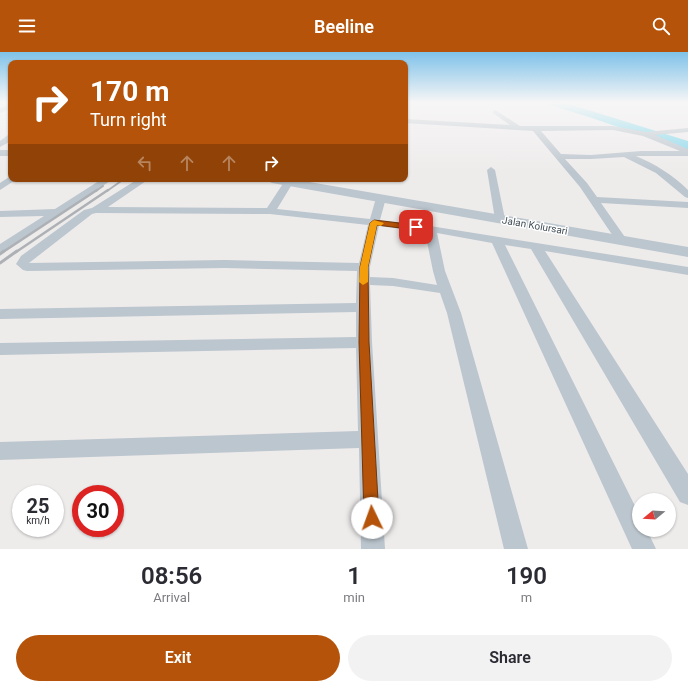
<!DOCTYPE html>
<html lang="en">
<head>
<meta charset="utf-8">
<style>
	:root { --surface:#fff; --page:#f2f2f3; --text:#2b2b33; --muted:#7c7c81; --accent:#b45309 }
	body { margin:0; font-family:Roboto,sans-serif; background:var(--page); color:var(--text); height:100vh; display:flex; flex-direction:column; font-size:15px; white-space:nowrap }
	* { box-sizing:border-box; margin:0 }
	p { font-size:13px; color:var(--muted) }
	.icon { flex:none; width:22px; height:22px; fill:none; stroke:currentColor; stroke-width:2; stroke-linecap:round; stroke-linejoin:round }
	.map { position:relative; height:497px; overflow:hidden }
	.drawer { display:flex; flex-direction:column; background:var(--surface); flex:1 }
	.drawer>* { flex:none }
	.top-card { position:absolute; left:8px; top:8px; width:400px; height:122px; border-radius:8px; box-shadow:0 1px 3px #0004; background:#b45309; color:#fff; overflow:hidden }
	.needle { width:26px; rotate:252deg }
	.tools { position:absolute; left:632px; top:441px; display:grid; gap:8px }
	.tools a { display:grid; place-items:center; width:44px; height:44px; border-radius:50%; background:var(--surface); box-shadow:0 1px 3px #0004; font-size:20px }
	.speed { position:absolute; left:12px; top:433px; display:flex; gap:8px; font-size:20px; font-weight:700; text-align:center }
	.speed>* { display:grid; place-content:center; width:52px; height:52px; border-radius:50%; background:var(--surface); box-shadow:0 1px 3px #0004; line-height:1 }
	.speed small { font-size:10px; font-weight:400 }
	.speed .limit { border:6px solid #d22; background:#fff; color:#111 }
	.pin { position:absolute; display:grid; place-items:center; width:34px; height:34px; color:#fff; margin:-17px; border-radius:8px; box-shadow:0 2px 6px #0006 }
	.me { position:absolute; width:44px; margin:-22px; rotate:357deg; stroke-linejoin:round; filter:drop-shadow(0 0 3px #0008) }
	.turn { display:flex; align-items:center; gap:14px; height:84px; padding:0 16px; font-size:18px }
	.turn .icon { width:52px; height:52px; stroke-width:2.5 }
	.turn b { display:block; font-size:28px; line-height:34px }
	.lanes { display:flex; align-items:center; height:38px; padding:0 16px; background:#0003; justify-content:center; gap:20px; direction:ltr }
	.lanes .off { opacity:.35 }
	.eta { display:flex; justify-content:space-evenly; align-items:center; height:68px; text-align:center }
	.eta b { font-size:24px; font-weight:600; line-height:28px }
	.cta { display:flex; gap:8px; margin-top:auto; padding:8px 16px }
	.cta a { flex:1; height:46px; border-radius:24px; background:var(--accent); color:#fff; font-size:16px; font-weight:600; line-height:46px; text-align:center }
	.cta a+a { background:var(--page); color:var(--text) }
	header { display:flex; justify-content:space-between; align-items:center; height:52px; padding:0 16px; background:var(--accent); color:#fff; font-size:18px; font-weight:600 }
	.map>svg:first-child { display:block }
</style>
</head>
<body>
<header><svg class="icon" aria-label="menu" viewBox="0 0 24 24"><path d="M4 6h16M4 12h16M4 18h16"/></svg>Beeline<svg class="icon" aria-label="search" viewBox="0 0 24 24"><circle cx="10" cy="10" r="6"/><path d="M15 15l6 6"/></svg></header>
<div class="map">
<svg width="688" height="497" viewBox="0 0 688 497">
	<rect width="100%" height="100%" fill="#eeebeb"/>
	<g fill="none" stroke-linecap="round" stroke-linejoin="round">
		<!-- river -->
		<polygon fill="#83d8eb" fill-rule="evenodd" points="548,51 566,51 688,89 688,99 592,66 550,53"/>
		<!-- minor -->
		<g fill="#bcc6ce" fill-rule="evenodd">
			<polygon points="11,51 11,56 0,61 0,56"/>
			<path d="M495,58L520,74H613L646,80L688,76V80L655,83L688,97V104H636C655,112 673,123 688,138V146L685,145L656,121L624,105L591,107H565L587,131L597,145L688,150V156L601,151L627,188L625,190H617L580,135L533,79L405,71V67L510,73L493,61V59ZM613,78L643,84L680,99H641L591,103L561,102L541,79Z"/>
			<polygon points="8,83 11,83 11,89 0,95 0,89"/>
			<polygon points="491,115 495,118 505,167 500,170 495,167 487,118"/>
			<polygon points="9,125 11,125 11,127 17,127 0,138 0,131"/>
			<polygon points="102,127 113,127 4,200 0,201 0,192 44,164 0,165 0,159 55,157"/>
			<path d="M138,127H149L108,155L267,156L286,127H292L294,129L277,157L370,167L376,146L381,143L386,146L380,168L430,174L688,215V223L545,199L688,422V453L680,450L531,197L505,193L639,462V478H647L656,497H632L492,191L437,181L445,219L461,261L528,497H504L447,261L440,241L393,234L370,233L372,290L385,497H361L359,396L0,408V390L358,379L356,296L0,303V291L356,285V260L0,267V257L356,251L357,219L225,216L27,219L23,218L16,212L21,204L84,158L92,156ZM96,161L270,162L368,173L359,211L225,208L29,211L92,162ZM379,174L425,180L433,219L437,233L393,226L370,225V215Z"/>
		</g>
		<!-- tertiary -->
		<g fill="#bcc6ce" fill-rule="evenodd">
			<rect x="0" y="98" width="11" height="6"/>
			<polygon points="266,127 292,127 688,195 688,205 272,131 268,129"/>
		</g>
		<!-- rail-far2 -->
		<g stroke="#adb1b6" stroke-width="2">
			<polyline points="96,139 103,134"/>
			<polyline points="107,139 124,127"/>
		</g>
		<!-- rail-far1 -->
		<g stroke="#adb1b6" stroke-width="2.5">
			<polyline points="3,200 97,138"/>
			<polyline points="16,200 108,138"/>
		</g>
		<!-- rail -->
		<g stroke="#adb1b6" stroke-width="3">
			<polyline points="0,202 4,199"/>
			<polyline points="0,211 17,199"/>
		</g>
	</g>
	<!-- sky -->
	<linearGradient id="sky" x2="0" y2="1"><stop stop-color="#7fc2e9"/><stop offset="0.42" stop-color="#f7f6f6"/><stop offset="1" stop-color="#f7f6f6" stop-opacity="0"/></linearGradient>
	<rect width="688" height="120" fill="url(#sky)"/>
	<!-- route -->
	<polygon fill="#b45309" stroke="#753606" points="374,168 416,173 419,175 416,178 377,173 368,215 369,290 379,466 377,471 372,473 366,471 364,466 359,290 360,215 370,171"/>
	<!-- slow -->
	<polygon fill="#f59e0b" points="374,168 384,171 381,174 377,173 368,215 368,230 363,233 359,230 360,215 370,171"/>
	<g text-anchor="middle" stroke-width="3" stroke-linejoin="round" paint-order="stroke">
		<!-- far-street labels -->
		<g font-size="10" fill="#444f58" stroke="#fff">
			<text transform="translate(535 173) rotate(10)" y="4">Jalan Kolursari</text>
		</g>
	</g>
</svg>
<div class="tools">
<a><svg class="needle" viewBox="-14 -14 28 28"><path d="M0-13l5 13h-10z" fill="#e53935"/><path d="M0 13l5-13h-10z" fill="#7c7c81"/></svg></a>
</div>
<div class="speed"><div>25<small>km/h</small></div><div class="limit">30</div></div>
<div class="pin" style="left:416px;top:175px;background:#d93025"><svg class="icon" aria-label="arrive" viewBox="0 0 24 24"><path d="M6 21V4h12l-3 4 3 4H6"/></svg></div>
<svg class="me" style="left:372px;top:466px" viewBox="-20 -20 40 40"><circle r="19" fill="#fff"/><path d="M0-13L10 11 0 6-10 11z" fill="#b45309"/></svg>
<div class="top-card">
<div class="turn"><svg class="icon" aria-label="right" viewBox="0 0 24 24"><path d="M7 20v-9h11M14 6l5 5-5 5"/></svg><div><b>170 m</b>Turn right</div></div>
<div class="lanes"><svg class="icon off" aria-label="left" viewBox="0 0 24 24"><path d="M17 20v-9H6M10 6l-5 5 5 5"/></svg><svg class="icon off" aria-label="ahead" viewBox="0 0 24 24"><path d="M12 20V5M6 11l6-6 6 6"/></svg><svg class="icon off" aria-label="ahead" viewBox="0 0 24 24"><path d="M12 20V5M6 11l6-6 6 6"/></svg><svg class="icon" aria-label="right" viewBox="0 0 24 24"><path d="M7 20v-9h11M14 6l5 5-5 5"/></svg></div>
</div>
</div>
<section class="drawer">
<div class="eta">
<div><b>08:56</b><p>Arrival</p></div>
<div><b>1</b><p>min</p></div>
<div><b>190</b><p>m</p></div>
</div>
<div class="cta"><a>Exit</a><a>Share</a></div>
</section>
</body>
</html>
